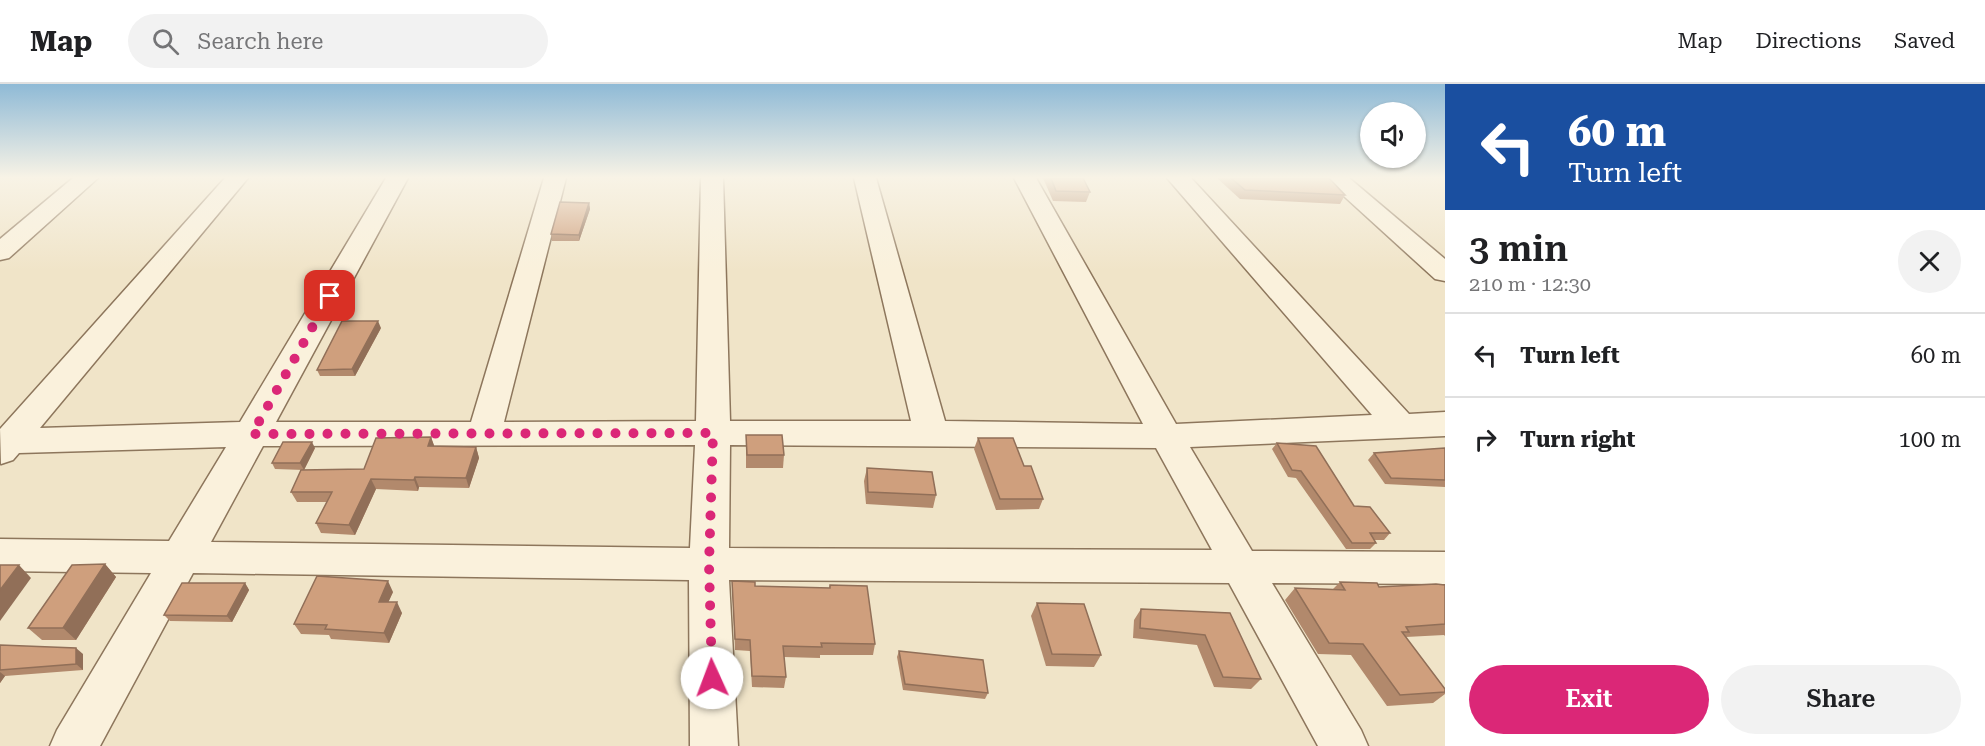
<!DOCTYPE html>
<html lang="en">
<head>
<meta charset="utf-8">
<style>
	:root { --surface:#fff; --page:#f2f2f2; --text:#202124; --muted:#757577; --line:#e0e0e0; --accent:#db2777 }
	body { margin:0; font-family:"Roboto Serif",serif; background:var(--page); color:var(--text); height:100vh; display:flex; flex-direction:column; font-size:22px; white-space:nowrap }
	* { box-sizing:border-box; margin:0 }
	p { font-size:20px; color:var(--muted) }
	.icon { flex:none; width:33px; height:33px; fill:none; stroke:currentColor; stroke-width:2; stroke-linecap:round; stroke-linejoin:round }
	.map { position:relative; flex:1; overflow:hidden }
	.side { display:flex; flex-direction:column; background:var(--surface); width:540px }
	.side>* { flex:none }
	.banner { background:#1a4fa0; color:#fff; overflow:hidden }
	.fabs { position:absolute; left:1360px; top:18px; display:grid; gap:12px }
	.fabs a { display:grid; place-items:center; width:66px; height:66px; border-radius:50%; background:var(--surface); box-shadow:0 2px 4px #0004; font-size:30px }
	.pin { position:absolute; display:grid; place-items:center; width:51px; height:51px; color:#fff; margin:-26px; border-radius:12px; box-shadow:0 3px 9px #0006 }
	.me { position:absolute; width:66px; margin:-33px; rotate:358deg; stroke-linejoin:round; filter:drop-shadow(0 0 4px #0008) }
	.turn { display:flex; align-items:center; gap:21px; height:126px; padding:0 24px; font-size:27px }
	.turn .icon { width:78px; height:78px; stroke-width:2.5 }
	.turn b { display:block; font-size:42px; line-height:51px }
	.round { display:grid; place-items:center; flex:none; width:63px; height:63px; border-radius:32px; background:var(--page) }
	.summary { display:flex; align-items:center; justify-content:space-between; height:102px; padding:0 24px }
	h1 { font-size:36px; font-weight:600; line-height:45px }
	.cta { display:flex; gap:12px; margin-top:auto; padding:12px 24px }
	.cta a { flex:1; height:69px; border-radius:36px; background:var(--accent); color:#fff; font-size:24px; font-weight:600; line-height:69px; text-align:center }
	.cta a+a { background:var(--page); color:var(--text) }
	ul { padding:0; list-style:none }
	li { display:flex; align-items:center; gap:18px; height:84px; padding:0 24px; border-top:2px solid var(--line) }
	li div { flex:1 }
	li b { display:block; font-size:22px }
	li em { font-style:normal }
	header { display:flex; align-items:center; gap:36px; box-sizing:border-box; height:84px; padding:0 30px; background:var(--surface); border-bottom:2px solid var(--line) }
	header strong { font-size:28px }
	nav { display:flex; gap:33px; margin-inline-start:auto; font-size:21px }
	.search { width:420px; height:54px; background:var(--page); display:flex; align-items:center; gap:15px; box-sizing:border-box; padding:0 21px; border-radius:33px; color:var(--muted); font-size:22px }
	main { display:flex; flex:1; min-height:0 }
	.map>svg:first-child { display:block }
</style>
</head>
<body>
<header>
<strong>Map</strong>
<div class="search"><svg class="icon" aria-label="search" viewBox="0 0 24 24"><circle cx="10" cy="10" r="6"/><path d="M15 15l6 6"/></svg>Search here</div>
<nav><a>Map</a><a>Directions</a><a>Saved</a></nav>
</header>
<main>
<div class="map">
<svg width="1445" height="662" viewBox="0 0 1445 662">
	<rect width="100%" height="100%" fill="#f0e4c8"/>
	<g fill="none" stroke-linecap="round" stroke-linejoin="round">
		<!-- minor casing -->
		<g stroke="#8d765c" stroke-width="3">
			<g id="minor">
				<polygon points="73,94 98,94 9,174 0,176 0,155"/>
				<path d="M225,94H248L40,344L240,338L386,94H408L276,338H471L544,94H566L504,338L696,337L701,94H723L730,337H911L854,94H876L945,337L1143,340L1014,94H1036L1176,340L1372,331L1167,94H1191L1409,330L1445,328V352L1190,363L1252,467L1445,468V500L1272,499L1361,646L1368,662H1318L1229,499L729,496L738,662H690L689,496L193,489L100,662H50L57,646L151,489L0,487V455L169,457L226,363L19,369L13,376L1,380L0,345ZM695,361L690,464L211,458L263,362ZM730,361L1156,364L1212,466L729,464Z"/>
				<polygon points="1324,94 1349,94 1445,175 1445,197 1435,195"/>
			</g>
		</g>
		<!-- minor -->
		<use href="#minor" fill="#faf1dc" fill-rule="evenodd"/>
	</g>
	<!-- wall -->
	<g fill="#b2896c">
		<polygon points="1043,94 1083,94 1090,108 1086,118 1053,117"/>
		<polygon points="1217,94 1329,94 1345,111 1340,120 1240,115"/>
		<polygon points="589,119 590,125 579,157 552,157 551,150"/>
		<polygon points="381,244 355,292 320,292 317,286"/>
		<polygon points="746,351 784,371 783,384 746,384"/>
		<polygon points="431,353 434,362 476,363 479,374 469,404 419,403 418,407 376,405 355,451 321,449 316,439 327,418 297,418 291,408 364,385"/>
		<polygon points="978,354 1024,382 1043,415 1039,425 996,426 974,365"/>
		<polygon points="1277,359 1354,422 1390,449 1384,456 1374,456 1376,459 1370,465 1346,465 1296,394 1288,393 1272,365"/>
		<polygon points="315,364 304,386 275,385 272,379"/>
		<polygon points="1445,364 1445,403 1385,400 1368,376 1374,369"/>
		<polygon points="867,384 936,411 933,424 866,420 864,397"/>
		<polygon points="105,480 116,493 76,556 42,556 28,544"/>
		<polygon points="732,497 755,502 829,504 830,501 875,560 873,571 820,571 820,574 784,573 786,593 784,604 752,603 750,567 735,566"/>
		<polygon points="1340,498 1379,503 1445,501 1445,552 1444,551 1406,553 1445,605 1445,610 1433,619 1387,622 1351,571 1318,570 1285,516 1295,504 1333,505"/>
		<polygon points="245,499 249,506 232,538 170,537 164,531"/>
		<polygon points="393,508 388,518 402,529 389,559 331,555 329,551 301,550 294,540"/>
		<polygon points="1037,519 1101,571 1094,583 1046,582 1031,532"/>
		<polygon points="1141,525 1230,529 1261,595 1251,605 1214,603 1197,561 1133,554 1134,536"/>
		<polygon points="0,561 83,570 83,586 5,592 0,599"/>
		<polygon points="899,567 988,609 985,615 903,606 897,573"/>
	</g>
	<!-- shaded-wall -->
	<g fill="#916f58">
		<polygon points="589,119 590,125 579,157 579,151"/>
		<polygon points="378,237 381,244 355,292 352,285"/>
		<polygon points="431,353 435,364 428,362"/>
		<polygon points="312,358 315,364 304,386 300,379"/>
		<polygon points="476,363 479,374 469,404 466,394"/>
		<polygon points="415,393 419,403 418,407 414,396"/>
		<polygon points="371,395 376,405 355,451 349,441"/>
		<polygon points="105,480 116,493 76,556 63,544"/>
		<polygon points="19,481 31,494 0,537 0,506"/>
		<polygon points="388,497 393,508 384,528 379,518"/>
		<polygon points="245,499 249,506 232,538 227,532"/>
		<polygon points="397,518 402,529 389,559 384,549"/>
		<polygon points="76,564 83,570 83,586 76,580"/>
		<polygon points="0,588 5,592 0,599"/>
	</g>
	<!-- building -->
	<g fill="#cf9f7d" stroke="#916f58" stroke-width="1.5">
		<polygon points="1051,94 1083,94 1090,108 1056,107"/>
		<polygon points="1231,94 1329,94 1345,111 1245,106"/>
		<polygon points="560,118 589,119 579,151 551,150"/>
		<polygon points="342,237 378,237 352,285 317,286"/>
		<polygon points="746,351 782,351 784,371 747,371"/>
		<polygon points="431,353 428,362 476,363 466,394 415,393 414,396 371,395 349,441 316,439 332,408 291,408 301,386 364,385 376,354"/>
		<polygon points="978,354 1013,354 1024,382 1031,382 1043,415 1000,415"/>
		<polygon points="283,358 312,358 300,379 272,379"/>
		<polygon points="1277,359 1316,362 1354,422 1370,423 1390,449 1370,449 1376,459 1352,459 1301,387 1292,386"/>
		<polygon points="1445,364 1445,396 1391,394 1374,369"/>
		<polygon points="867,384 932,388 936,411 868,408"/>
		<polygon points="105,480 63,544 28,544 72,481"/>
		<polygon points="0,481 19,481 0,506"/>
		<polygon points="317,492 388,497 379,518 397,518 384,549 325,545 327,541 294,540"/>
		<polygon points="732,497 755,498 755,502 830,504 830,501 867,502 875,560 821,559 822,563 783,562 786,593 752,592 750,556 735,555"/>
		<polygon points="1340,498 1377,499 1379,503 1436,500 1445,501 1445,540 1406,543 1409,548 1402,548 1445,605 1445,608 1400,611 1363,560 1329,559 1295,504 1345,506"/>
		<polygon points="182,499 245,499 227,532 164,531"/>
		<polygon points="1037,519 1084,520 1101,571 1052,570"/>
		<polygon points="1141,525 1230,529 1261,595 1223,593 1205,551 1140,544"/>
		<polygon points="0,561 76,564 76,580 0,586"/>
		<polygon points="899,567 983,576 988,609 905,600"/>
	</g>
	<!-- sky -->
	<linearGradient id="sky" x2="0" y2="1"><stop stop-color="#8fbad6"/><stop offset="0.5" stop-color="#f8f3e6"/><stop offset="1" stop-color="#f8f3e6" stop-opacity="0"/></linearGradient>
	<rect width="1445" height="187" fill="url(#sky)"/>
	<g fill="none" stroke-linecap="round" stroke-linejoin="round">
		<!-- route -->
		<polyline stroke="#db2777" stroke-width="10" stroke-dasharray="0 18" points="330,212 252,350 713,349 709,480 712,594"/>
	</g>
</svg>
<div class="fabs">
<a><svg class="icon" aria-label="sound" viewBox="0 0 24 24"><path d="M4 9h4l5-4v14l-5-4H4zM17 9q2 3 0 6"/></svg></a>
</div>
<div class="pin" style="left:330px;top:212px;background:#d93025"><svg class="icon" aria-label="arrive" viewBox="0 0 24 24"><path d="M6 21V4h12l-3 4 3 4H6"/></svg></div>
<svg class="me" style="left:712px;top:594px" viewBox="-20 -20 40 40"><circle r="19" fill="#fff"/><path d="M0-13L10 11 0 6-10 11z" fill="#db2777"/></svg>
</div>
<section class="side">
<div class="banner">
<div class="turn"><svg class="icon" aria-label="left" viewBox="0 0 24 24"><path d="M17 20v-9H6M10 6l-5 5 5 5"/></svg><div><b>60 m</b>Turn left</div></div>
</div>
<div class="summary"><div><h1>3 min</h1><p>210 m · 12:30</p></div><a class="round"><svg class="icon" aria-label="close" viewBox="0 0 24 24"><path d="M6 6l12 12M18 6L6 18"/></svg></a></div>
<ul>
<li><svg class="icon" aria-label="left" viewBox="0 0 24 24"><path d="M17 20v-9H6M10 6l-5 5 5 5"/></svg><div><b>Turn left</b></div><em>60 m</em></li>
<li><svg class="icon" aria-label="right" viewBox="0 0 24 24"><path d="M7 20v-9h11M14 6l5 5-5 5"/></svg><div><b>Turn right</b></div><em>100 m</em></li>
</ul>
<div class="cta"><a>Exit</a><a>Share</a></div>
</section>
</main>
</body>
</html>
